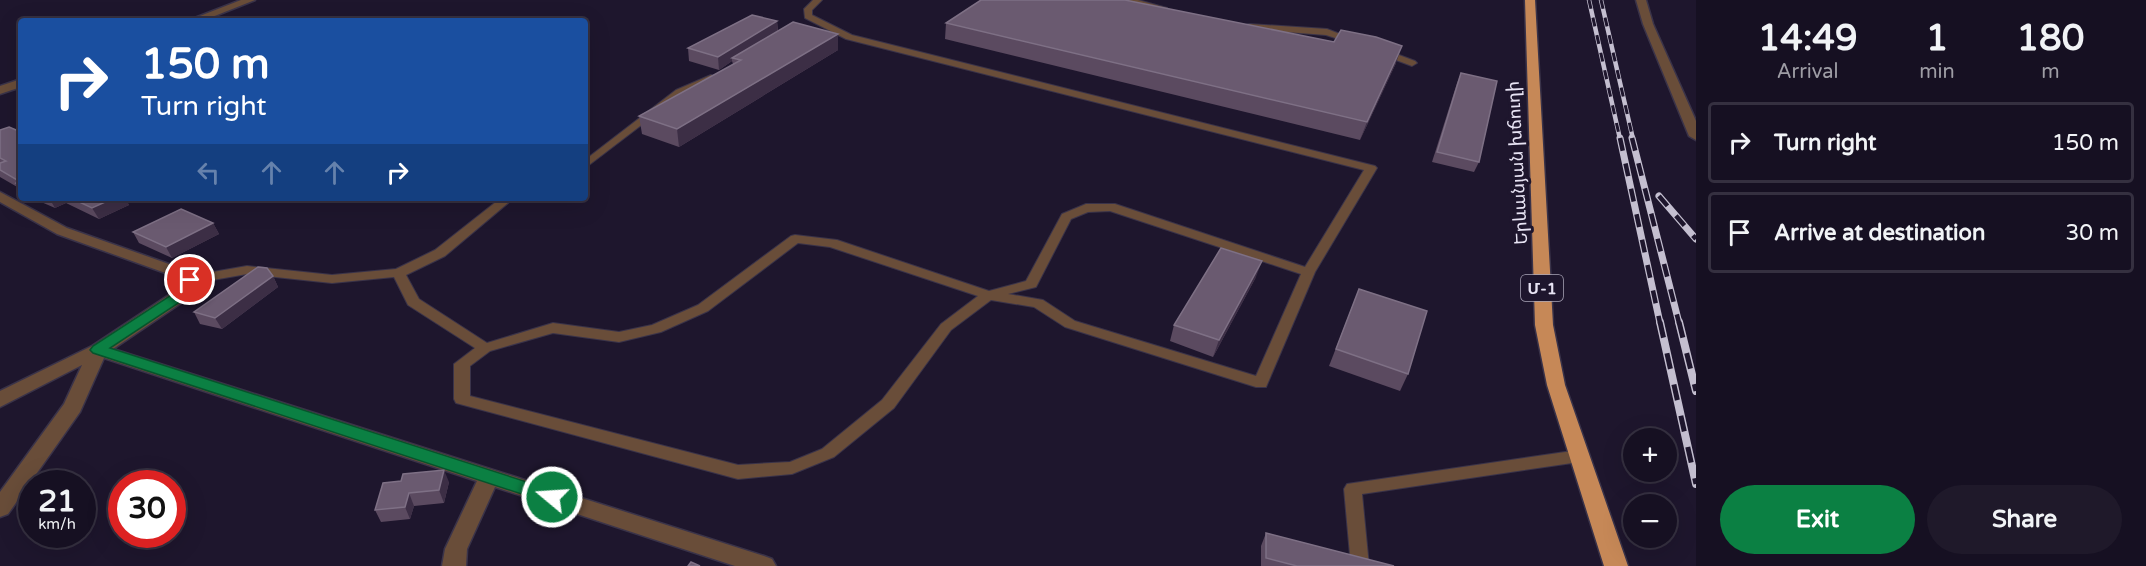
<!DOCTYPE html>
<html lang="en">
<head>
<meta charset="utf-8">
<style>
	:root { --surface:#161022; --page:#1f192a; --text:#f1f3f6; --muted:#9e9da5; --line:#353040; --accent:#0b8043 }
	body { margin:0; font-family:"Varela Round","Noto Sans Armenian",sans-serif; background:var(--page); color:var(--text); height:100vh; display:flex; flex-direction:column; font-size:22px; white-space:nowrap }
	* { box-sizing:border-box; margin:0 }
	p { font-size:20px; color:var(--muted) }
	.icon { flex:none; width:33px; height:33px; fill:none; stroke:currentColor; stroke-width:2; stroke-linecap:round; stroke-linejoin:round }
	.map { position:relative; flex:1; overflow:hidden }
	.sheet { display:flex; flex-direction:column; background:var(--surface); width:450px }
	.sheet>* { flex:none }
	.hud { position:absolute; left:18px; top:18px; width:570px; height:183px; border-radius:6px; box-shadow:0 6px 24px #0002,0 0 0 2px var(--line); background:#1a4fa0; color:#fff; overflow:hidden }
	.controls { position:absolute; left:1623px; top:428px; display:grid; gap:12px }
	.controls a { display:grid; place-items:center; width:54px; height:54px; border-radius:50%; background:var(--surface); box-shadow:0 6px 24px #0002,0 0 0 2px var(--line); font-size:30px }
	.speed { position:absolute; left:18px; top:470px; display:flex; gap:12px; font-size:30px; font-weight:700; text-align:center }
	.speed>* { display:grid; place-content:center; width:78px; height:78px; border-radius:50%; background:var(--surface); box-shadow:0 6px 24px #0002,0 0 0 2px var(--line); line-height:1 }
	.speed small { font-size:15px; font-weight:400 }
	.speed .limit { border:9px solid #d22; background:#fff; color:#111 }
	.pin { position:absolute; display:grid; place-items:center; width:51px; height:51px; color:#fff; margin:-26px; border:3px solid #fff; border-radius:50%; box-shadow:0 2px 6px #0007 }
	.me { position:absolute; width:66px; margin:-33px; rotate:288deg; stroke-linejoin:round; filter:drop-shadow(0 0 4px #0008) }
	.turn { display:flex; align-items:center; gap:21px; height:126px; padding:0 24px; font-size:27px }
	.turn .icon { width:78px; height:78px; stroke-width:2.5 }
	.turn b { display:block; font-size:42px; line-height:51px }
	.lanes { display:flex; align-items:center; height:57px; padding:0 24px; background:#0003; justify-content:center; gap:30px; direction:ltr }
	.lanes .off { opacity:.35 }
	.eta { display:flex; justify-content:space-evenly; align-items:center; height:102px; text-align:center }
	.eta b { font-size:36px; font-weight:700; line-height:42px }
	.primary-button { display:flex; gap:12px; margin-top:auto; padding:12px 24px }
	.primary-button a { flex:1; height:69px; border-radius:36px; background:var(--accent); color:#fff; font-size:24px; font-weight:700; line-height:69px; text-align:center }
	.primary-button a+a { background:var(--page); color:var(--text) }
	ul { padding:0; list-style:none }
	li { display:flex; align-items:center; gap:18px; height:81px; margin:0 12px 9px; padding:0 12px; border:3px solid var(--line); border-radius:6px }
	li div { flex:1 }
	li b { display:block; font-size:22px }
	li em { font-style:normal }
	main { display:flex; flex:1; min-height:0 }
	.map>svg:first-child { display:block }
</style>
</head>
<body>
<main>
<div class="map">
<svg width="1696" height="566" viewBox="0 0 1696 566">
	<rect width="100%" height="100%" fill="#1e162d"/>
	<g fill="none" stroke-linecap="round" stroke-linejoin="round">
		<!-- service casing -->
		<g stroke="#3a3349" stroke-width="2">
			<g id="service">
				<path d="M813,0H822L812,10V15L852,35L1375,166L1377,168L1315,272L1266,387H1256L1065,327L1034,307L991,300L951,330L894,408L834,457L792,474L738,479L456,403L454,399V364L475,348L408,305L394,277L332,283L247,274L190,284L183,280L190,276L247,266L332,275L396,269L435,250L501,198H514L445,256L406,275L419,299L487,343L553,323L619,332L652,325L698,305L791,236L795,235L837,240L989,291L1026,281L1062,214L1086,204H1115L1305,267L1364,170L846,39L805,18L804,9ZM1110,211L1301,274L1256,376L1075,321L1043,300L1008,294L1036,287L1071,219L1088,212ZM798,243L830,247L978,296L941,324L882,400L822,449L790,462L738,465L470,396V366L490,351L553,333L619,342L661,332L708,311Z"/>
				<polygon points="1123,0 1138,0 1167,8 1163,10"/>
				<polygon points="1249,24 1327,29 1358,41 1354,44 1326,35 1246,29 1246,25"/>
				<polygon points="1383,49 1415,61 1417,63 1412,66 1380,54 1380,50"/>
				<polygon points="711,75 714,76 714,80 682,94 585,168 585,160 676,90"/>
				<polygon points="1579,450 1585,452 1587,456 1585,460 1579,462 1362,494 1369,566 1351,566 1344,489 1347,484"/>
			</g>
		</g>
		<!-- minor casing -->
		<g stroke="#3a3349" stroke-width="3">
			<g id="minor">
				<polygon points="1636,0 1646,0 1653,24 1696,121 1696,140 1689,136 1643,24"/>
				<polygon points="0,192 67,228 183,269 198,280 184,301 113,349 764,556 772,559 776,566 735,566 495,487 467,549 466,566 442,566 445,549 477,481 104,358 80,412 8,514 0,517 0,492 64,404 82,365 0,407 0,391 92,346 172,293 181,281 171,275 57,234 0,202"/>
			</g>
		</g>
		<!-- tertiary casing -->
		<g stroke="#3a3349" stroke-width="3">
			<g id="tertiary">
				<polygon points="241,0 255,0 202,21 187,21"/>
				<polygon points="21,79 21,87 0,94 0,86"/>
			</g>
		</g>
		<!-- trunk casing -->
		<g stroke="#3a3349" stroke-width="3">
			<polygon id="trunk" points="1525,0 1535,0 1553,325 1565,385 1628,566 1604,566 1547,385 1535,325"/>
		</g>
		<!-- service -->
		<use href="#service" fill="#694d39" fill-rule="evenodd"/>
		<!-- minor -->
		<use href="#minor" fill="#694d39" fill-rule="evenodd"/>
		<!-- tertiary -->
		<use href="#tertiary" fill="#694d39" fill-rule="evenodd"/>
		<!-- trunk -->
		<use href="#trunk" fill="#c68857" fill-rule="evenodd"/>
		<!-- rail-far2 casing -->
		<g stroke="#c4bfd0" stroke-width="4.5">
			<g id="rail-far2">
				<polyline points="1589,0 1620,139"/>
				<polyline points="1601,0 1633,139"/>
			</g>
		</g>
		<!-- rail-far1 casing -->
		<g stroke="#c4bfd0" stroke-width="7">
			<g id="rail-far1">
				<polyline points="1620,138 1660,323"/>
				<polyline points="1632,138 1679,323"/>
				<polyline points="1659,196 1696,239"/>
			</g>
		</g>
		<!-- rail casing -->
		<g stroke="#c4bfd0" stroke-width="8">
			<g id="rail">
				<polyline points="1660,322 1696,484"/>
				<polyline points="1679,322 1696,391"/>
			</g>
		</g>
		<!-- rail-far2 -->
		<use href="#rail-far2" stroke="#1e162d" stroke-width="3" stroke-dasharray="9" stroke-linecap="butt"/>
		<!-- rail-far1 -->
		<use href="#rail-far1" stroke="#1e162d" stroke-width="4.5" stroke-dasharray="13" stroke-linecap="butt"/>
		<!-- rail -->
		<use href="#rail" stroke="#1e162d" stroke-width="5" stroke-dasharray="16" stroke-linecap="butt"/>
	</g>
	<!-- wall -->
	<g fill="#5b4a60">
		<polygon points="777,21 778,31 838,50 679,147 642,134 639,116 733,64 732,61 719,70 689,61 688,48"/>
		<polygon points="946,23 1396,63 1360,140 945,39"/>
		<polygon points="1461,73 1479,162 1474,172 1432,162 1457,83"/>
		<polygon points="0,130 21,132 21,191 19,188 0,177"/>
		<polygon points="32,198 125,198 129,205 99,219 66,203 55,208"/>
		<polygon points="213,223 219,234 172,258 139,243 133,232"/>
		<polygon points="273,276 278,287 222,329 200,324 194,312"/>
		<polygon points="1256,277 1213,357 1170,341 1174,325"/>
		<polygon points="1359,289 1408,374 1400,391 1329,366"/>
		<polygon points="449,482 444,503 414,506 410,519 381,522 375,510 383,483"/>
		<polygon points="1266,533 1394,566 1261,566 1261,546"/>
	</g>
	<!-- shaded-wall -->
	<g fill="#3c2e45">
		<polygon points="777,21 778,34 732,58 732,61 719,70 718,57"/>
		<polygon points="838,34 838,50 679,147 677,129"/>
		<polygon points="1402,46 1396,63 1360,140 1367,122"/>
		<polygon points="49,198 63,198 66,203 55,208"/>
		<polygon points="114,198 125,198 129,205 99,219 92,208"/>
		<polygon points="213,223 219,234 172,258 166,247"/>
		<polygon points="1262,261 1256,277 1213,357 1219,340"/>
		<polygon points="273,276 278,287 222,329 215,318"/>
		<polygon points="444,470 449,482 444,503 439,490"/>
		<polygon points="409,493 414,506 410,519 405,507"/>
	</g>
	<!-- building -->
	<g fill="#6a5a70" stroke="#7e7085" stroke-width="1.5">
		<polygon points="981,0 1125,0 1334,42 1341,30 1376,37 1402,46 1367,122 946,23"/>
		<polygon points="752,15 777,21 718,57 688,48"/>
		<polygon points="793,22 838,34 677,129 639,116 741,60 732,58"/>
		<polygon points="1461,73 1497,81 1479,162 1437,152"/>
		<polygon points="9,127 21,132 21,185 16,183 19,181 0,170 0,163 6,161 0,158 0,130"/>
		<polygon points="71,198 114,198 92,208"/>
		<polygon points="181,209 213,223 166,247 133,232"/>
		<polygon points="1221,248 1262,261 1219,340 1174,325"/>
		<polygon points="258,267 267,268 273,276 215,318 194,312"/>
		<polygon points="1359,289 1427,311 1408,374 1336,349"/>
		<polygon points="444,470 439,490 409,493 405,507 375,510 383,483 401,481 403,474"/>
		<polygon points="1266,533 1394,566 1297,566 1266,558"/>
		<polygon points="691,562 700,566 688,566"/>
	</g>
	<!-- route -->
	<polygon fill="#0b8043" stroke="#07532c" stroke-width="1.5" points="190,276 197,280 183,300 110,348 558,492 561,497 558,502 552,504 93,353 90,350 93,346 173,294 185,277"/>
	<g text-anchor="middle" stroke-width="6" stroke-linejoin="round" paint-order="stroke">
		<!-- shield labels -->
		<rect fill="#1e162d" stroke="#aba6b8" stroke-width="1.5" x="1521" y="275" width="42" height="26" rx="4.5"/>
		<g font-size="16" font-weight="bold" fill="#e8e4f4">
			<text x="1542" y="294">Մ-1</text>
		</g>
		<!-- street labels -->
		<g font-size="18" fill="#e8e4f4" stroke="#1e162d">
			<text transform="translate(1517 163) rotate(-93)" y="6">Երևանյան խճուղի</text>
		</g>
	</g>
</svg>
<div class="controls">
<a>+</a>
<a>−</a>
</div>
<div class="speed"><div>21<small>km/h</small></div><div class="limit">30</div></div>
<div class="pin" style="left:190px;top:280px;background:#d93025"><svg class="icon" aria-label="arrive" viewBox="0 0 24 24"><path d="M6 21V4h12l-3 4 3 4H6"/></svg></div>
<svg class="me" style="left:552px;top:497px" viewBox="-20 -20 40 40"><circle r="17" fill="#0b8043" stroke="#fff" stroke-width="3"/><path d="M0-11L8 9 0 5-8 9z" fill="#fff"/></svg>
<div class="hud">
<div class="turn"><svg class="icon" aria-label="right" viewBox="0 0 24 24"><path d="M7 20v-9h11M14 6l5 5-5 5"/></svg><div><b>150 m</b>Turn right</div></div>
<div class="lanes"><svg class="icon off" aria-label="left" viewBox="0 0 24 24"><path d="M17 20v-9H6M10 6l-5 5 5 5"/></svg><svg class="icon off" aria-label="ahead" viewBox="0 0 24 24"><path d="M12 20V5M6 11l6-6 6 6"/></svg><svg class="icon off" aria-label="ahead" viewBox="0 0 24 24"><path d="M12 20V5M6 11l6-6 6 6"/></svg><svg class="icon" aria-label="right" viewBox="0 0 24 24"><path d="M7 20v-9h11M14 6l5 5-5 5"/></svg></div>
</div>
</div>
<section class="sheet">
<div class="eta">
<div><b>14:49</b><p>Arrival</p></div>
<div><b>1</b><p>min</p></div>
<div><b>180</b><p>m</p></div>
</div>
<ul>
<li><svg class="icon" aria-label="right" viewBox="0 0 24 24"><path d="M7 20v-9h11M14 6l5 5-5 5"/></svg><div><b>Turn right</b></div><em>150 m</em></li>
<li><svg class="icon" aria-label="arrive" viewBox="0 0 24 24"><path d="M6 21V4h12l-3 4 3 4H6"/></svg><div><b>Arrive at destination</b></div><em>30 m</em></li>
</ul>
<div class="primary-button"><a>Exit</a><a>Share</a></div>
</section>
</main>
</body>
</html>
